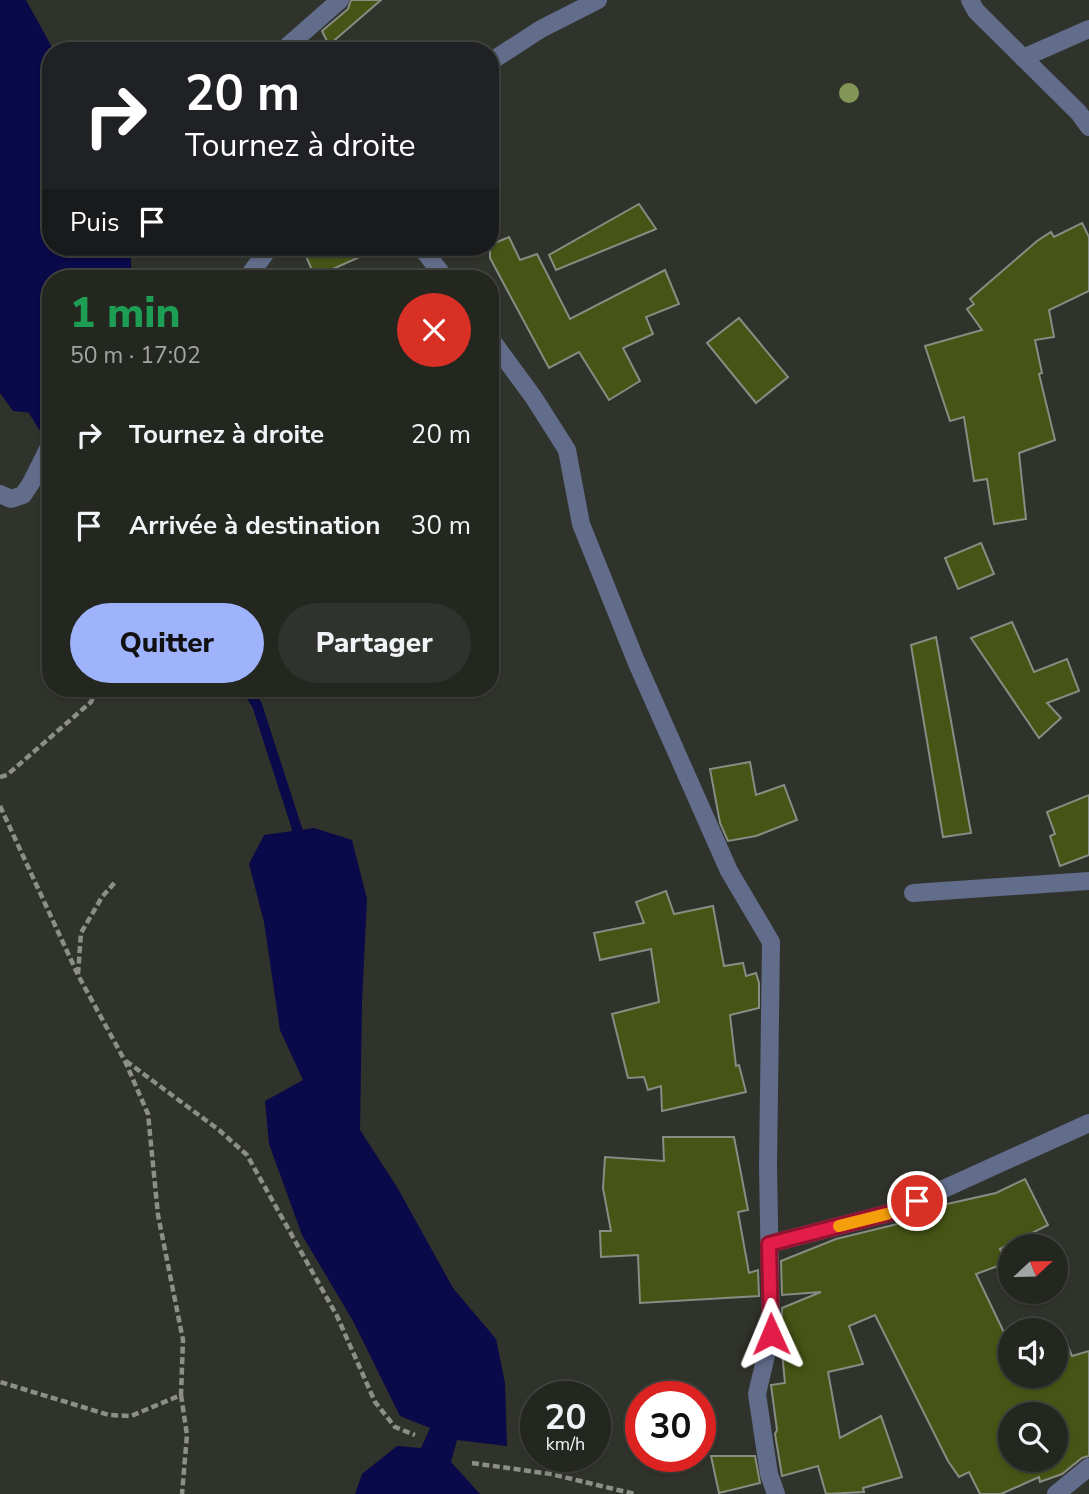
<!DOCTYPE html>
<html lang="fr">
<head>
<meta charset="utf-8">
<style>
	:root { --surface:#242620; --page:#30322d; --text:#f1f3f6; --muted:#a3a5a5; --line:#41433e; --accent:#9fb3fd }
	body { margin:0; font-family:"Nunito Sans",sans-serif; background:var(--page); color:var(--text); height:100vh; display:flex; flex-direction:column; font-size:26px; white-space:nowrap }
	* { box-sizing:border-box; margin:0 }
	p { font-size:23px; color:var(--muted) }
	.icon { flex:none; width:38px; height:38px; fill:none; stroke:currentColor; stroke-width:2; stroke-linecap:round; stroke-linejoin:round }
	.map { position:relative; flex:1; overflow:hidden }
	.sheet { position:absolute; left:42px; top:270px; width:457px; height:427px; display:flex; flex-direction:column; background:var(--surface); border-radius:28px; box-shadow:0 2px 5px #0004,0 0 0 2px var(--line) }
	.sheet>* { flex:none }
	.hud { position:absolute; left:42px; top:42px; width:457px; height:214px; border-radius:28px; box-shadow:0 2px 5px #0004,0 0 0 2px var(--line); background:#202124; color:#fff; overflow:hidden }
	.needle { width:46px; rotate:68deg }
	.fabs { position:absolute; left:998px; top:1234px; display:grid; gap:14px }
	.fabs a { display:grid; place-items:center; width:70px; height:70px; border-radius:50%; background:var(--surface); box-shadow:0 2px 5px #0004,0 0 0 2px var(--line); font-size:35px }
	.speed { position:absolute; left:520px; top:1381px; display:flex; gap:14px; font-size:35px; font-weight:700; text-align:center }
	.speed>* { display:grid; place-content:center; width:91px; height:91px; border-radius:50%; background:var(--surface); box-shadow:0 2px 5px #0004,0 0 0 2px var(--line); line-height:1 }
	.speed small { font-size:18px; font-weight:400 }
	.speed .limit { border:10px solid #d22; background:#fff; color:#111 }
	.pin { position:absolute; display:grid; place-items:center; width:60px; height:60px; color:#fff; margin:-30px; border:4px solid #fff; border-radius:50%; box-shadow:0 2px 7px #0007 }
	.me { position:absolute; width:77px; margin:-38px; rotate:359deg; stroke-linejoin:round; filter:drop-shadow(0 0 5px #0008) }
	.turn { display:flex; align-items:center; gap:24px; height:147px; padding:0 28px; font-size:32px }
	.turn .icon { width:91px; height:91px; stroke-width:2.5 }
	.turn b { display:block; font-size:49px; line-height:60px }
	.then { display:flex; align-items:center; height:66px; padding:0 28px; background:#0003; gap:14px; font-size:26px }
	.round { display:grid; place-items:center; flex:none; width:74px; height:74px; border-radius:37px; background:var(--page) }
	.overview { display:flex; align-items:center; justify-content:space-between; height:119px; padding:0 28px }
	h1 { font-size:42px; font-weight:800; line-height:52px; color:#1e9e55 }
	.action { display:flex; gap:14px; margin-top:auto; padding:14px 28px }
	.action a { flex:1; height:80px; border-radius:42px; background:var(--accent); color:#111; font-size:28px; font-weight:800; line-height:80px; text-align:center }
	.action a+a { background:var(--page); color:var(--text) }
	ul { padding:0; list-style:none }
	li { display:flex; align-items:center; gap:21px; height:91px; padding:0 28px }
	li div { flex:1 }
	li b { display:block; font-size:26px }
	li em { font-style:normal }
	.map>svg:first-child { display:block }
</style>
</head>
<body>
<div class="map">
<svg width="1089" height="1494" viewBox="0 0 1089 1494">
	<rect width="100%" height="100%" fill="#30332b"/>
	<!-- water -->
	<g fill="#0a0949">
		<polygon points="0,0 26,0 54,51 51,51 51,247 130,247 132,278 51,278 51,409 44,414 13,411 0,393"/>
		<polygon points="314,828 352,840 367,899 362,1002 360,1130 397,1187 453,1288 496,1339 505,1383 507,1446 457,1440 451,1462 480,1494 355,1494 362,1474 397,1446 421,1448 430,1428 400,1416 353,1321 302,1235 269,1144 265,1101 303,1080 280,1030 264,922 249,864 264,835"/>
	</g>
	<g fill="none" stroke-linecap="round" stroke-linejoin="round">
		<!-- stream -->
		<g stroke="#0a0949" stroke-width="10">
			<polyline points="28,402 51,439"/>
			<polyline points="246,688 257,705 301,841"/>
		</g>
	</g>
	<!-- building -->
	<g fill="#465515" stroke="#888c82" stroke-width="2" fill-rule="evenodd">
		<polygon points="351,0 381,0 329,45 322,31 348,9"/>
		<polygon points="639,204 656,229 556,270 549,255"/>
		<polygon points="1082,223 1089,237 1089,291 1049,310 1054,337 1035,340 1042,373 1039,374 1055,440 1019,453 1026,519 994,524 987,479 974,481 964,417 950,421 925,346 982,330 967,309 974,304 970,299 1037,241 1051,232 1054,237"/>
		<polygon points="509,237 520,260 537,254 570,319 665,270 679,304 646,317 653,334 623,348 640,381 609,400 579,352 549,368 490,258 490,245"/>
		<polygon points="302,247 382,247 315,277"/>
		<polygon points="739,318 788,377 756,403 707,343"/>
		<polygon points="981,543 994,574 958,589 945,558"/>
		<polygon points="1012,622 1034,672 1067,659 1079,691 1047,703 1061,718 1039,738 971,638"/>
		<polygon points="936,637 971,833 943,837 911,645"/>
		<polygon points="750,762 756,795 784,785 797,820 756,836 728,841 720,823 710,769"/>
		<polygon points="1089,795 1089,855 1060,866 1050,836 1055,834 1047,812"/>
		<polygon points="666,891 674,914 713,906 724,966 743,963 746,976 756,973 759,983 759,1008 730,1015 736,1066 739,1065 746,1092 662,1111 661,1086 648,1090 644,1077 628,1078 612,1014 659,1002 651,949 600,960 594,933 644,923 636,902"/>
		<polygon points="663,1137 734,1137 748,1210 738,1212 749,1273 758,1270 759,1296 640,1303 638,1255 601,1257 600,1231 611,1231 603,1188 605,1157 664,1161"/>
		<path d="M1025,1179L1048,1225L1000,1249L1006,1263L976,1274L1010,1345V1376H1055V1346L1066,1341L1072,1356L1089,1351V1456L1082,1458L1062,1474L1040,1482L1039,1477L1001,1494H980L969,1472L959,1477L948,1461L875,1315L849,1326L863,1364L828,1372L840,1438L881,1416L902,1477L863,1488L864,1492L826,1494L818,1466L782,1476L775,1434L777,1430L771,1385L785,1383L781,1342L782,1308L821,1292L782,1295L781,1261L836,1239L926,1217L924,1211L938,1206L996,1193ZM1010,1414H1055V1460H1010Z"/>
		<polygon points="711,1456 755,1456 760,1483 719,1493"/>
	</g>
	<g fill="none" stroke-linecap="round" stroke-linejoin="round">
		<!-- path -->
		<g stroke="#8c8f88" stroke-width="4.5" stroke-dasharray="7 3.5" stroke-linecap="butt">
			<polyline points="0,777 7,775 91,702 97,688"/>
			<polyline points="0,806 78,975 125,1061 148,1114 158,1215 183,1340 181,1395 131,1416 109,1415 0,1382"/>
			<polyline points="78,974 81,933 102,897 116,881"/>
			<polyline points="126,1061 219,1130 247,1155 337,1316 375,1402 395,1427 415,1435"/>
			<polyline points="181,1395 187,1435 182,1494"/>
			<polyline points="472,1463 551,1474 635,1494"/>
		</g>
		<!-- minor -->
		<g stroke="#626c8b" stroke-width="18">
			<polyline points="970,0 976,11 1079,113 1089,127"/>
			<polyline points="282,51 340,0"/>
			<polyline points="1023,58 1089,29"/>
			<polyline points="490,62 541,29 598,0"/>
			<polyline points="421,247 445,278"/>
			<polyline points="247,278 270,247"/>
			<polyline points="490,338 534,398 567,450 581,524 636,661 729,871 771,942 768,1166 771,1334 757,1394 769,1474 776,1494"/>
			<polyline points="0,494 11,499 23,495 31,483 51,443"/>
			<polyline points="913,893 1089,881"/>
			<polyline points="769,1244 893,1212 1089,1123"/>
			<polyline points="1056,1494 1089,1467"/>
		</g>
	</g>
	<!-- trees -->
	<circle fill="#849656" cx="849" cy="93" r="10"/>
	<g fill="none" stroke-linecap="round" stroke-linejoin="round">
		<!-- route casing -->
		<g stroke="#92132f" stroke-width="18">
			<polyline id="route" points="771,1334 769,1244 893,1212 917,1201"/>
		</g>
		<!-- route -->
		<use href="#route" stroke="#e11d48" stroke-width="12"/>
		<!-- slow -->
		<polyline stroke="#f59e0b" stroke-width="12" points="839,1226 887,1214"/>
	</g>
</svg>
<div class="fabs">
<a><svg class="needle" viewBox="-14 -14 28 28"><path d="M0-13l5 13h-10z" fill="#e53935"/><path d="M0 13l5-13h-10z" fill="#a3a5a5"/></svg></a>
<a><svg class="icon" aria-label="sound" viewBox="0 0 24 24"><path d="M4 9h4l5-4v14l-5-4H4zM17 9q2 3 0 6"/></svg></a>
<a><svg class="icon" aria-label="search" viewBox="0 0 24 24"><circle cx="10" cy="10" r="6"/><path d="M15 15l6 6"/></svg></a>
</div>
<div class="speed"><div>20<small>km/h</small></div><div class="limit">30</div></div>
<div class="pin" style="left:917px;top:1201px;background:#d93025"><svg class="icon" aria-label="arrive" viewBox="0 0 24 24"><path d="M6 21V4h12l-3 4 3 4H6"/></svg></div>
<svg class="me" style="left:771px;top:1334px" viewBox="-20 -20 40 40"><path d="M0-17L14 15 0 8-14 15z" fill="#e11d48" stroke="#fff" stroke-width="4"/></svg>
<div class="hud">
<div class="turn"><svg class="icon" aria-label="right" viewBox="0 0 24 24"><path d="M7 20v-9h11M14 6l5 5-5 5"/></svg><div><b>20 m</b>Tournez à droite</div></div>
<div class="then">Puis<svg class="icon" aria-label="arrive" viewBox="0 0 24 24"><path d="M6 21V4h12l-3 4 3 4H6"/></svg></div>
</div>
<section class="sheet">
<div class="overview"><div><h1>1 min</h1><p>50 m · 17:02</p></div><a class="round" style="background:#d93025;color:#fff"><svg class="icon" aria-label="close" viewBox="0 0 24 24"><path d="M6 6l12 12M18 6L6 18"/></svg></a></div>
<ul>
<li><svg class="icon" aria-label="right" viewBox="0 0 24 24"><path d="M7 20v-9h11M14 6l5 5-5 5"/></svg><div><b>Tournez à droite</b></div><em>20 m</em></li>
<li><svg class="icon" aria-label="arrive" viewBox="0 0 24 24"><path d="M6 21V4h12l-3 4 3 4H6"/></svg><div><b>Arrivée à destination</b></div><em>30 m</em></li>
</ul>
<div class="action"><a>Quitter</a><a>Partager</a></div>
</section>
</div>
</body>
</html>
